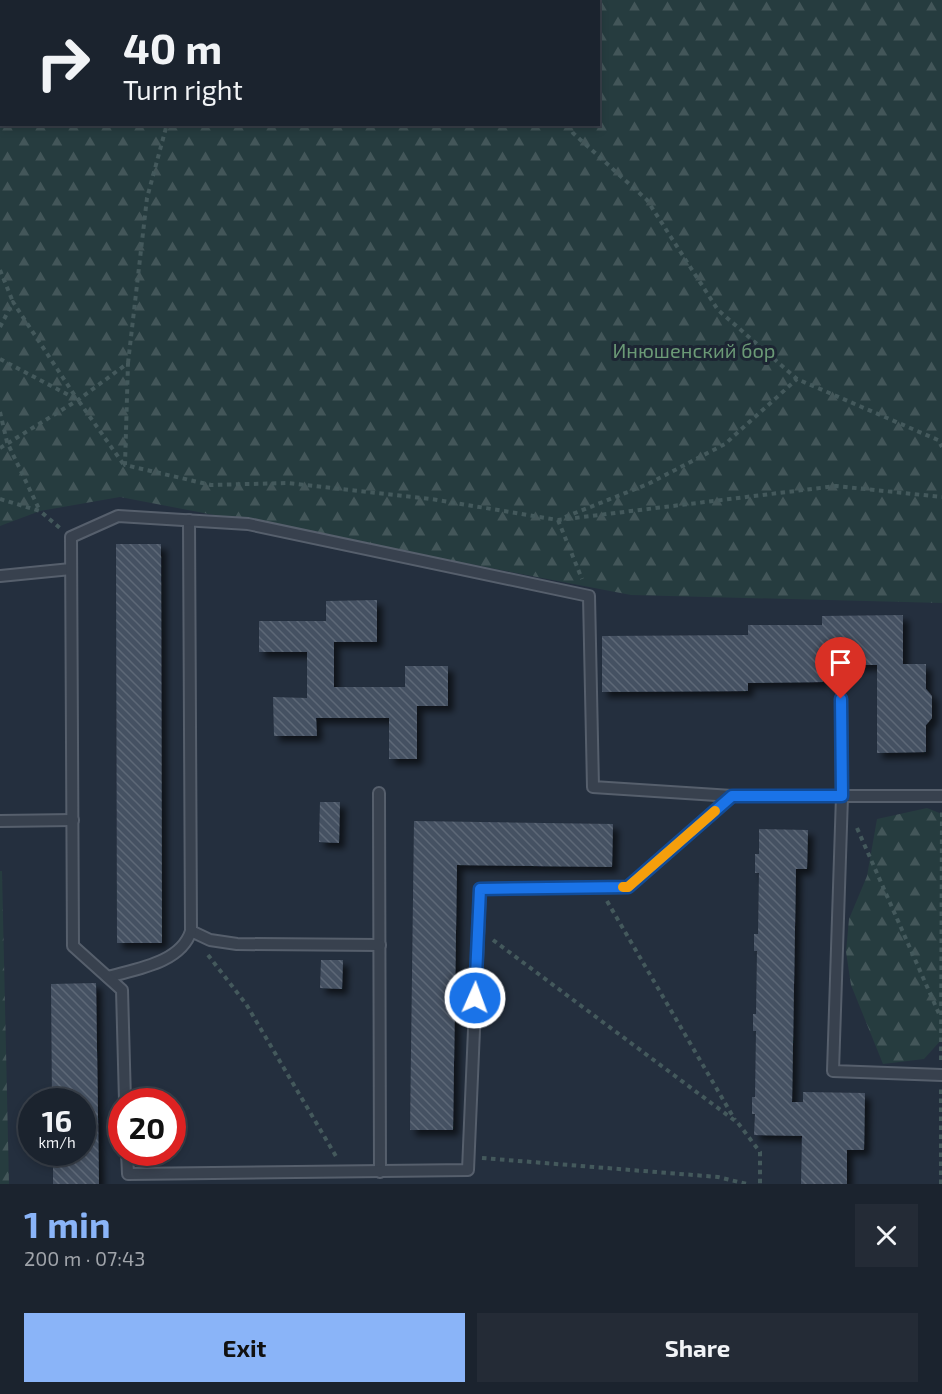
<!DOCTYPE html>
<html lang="en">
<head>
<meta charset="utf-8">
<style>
	:root { --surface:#1b232e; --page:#242b36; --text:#f1f3f6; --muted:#a0a4aa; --line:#39404a; --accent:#8ab4f8 }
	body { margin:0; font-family:"Exo 2",sans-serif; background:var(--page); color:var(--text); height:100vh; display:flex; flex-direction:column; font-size:22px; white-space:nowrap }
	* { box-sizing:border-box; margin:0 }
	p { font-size:20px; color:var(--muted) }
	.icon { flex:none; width:33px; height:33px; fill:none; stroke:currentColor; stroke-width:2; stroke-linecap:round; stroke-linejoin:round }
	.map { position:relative; height:1184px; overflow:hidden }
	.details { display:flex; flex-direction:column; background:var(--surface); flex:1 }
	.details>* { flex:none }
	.guide { position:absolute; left:0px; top:0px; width:600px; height:126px; box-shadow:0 3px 9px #0003,0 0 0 2px var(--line); background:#1b232e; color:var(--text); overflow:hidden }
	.speed { position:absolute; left:18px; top:1088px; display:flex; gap:12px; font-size:30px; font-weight:700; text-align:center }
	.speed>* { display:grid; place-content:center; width:78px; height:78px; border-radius:50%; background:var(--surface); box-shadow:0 3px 9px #0003,0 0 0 2px var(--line); line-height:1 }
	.speed small { font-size:15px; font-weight:400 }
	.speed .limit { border:9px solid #d22; background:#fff; color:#111 }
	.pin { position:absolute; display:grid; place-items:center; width:51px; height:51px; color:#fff; margin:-62px -26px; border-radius:50% 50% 50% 0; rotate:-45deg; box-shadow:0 0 6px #0007 }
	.pin .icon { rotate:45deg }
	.me { position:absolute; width:66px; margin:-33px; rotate:2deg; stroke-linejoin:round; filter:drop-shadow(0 0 4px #0008) }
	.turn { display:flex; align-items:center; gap:21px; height:126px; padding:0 24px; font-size:27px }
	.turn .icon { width:78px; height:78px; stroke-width:2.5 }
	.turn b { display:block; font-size:42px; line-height:51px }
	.round { display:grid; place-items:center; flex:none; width:63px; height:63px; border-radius:0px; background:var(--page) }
	.head { display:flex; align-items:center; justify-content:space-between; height:102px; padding:0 24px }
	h1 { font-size:36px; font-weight:700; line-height:45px; color:var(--accent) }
	.button { display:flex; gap:12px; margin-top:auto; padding:12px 24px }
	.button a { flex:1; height:69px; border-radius:0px; background:var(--accent); color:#111; font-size:24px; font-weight:700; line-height:69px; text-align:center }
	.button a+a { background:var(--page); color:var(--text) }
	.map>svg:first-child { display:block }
</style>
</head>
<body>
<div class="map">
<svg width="942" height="1184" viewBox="0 0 942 1184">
	<defs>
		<pattern id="forest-firs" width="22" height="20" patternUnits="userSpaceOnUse" patternTransform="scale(1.5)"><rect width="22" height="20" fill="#263c3f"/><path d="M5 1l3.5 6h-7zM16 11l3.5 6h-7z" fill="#435659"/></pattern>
		<pattern id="building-back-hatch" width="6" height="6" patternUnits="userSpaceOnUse" patternTransform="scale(1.5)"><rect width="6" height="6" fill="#455162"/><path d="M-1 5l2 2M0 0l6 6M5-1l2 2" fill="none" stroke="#5d6877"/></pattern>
		<filter id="shadow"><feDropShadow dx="5.5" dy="5.5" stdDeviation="3" flood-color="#0009"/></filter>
	</defs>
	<rect width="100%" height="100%" fill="#242f3e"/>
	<!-- forest -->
	<g fill="url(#forest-firs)" fill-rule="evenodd">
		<path d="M0,0H942V603L631,595L120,497L40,511L0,526ZM2,2H598V124H2Z"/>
		<polygon points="927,808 942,814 942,1039 924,1059 883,1064 851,985 846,952 849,919 867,876 877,819"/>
		<polygon points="0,871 2,871 9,1184 0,1184"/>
	</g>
	<!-- building -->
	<g fill="url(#building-back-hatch)" filter="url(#shadow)">
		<polygon points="116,544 161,544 162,943 117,943"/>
		<polygon points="377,600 377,642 334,642 334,687 405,687 405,666 448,666 448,706 417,706 417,759 389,759 389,718 316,718 317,736 274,736 273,697 307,698 307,652 259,652 259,621 326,621 326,601"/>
		<polygon points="903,615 903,664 926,664 926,689 932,696 932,718 926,725 926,752 877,753 877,665 822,665 823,682 748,683 748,691 602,692 602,636 748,635 748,625 822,625 822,616"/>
		<polygon points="320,802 340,802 339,843 319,842"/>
		<polygon points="414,821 613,824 612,867 457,865 453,1130 410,1130"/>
		<polygon points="759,829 808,830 807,869 796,869 792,1102 803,1102 803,1092 865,1093 864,1150 847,1150 847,1184 801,1184 802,1136 754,1135 755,1114 752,1114 752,1097 755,1097 756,1031 753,1031 753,1014 756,1014 757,951 754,951 754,934 758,934 759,873 755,873 755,854 759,854"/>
		<polygon points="321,960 343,960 342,989 320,988"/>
		<polygon points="96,983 99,1184 53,1184 53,1152 82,1152 82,1101 52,1101 51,984"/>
	</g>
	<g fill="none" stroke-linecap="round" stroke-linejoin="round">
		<!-- lane casing -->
		<g stroke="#565f6c" stroke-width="14">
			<g id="lane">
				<polyline points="0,576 71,569"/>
				<polyline points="841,699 842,796 833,1071 942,1075"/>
				<polyline points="379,793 380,1172"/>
				<polyline points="0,821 73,820"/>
				<polyline points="191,931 210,940 237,944 380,945"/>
				<path d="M108,977C136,969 181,963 191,931L189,520"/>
				<polyline points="125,1101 122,990 73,946 71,537 118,516 248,524 589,596 593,787 732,796 942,796"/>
				<polyline points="127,1152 128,1174 468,1170 480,889 628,887 732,796"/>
			</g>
		</g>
		<!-- path -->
		<g stroke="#44595c" stroke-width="4" stroke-dasharray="4.5 4.5" stroke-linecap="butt">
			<polyline points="491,0 492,2"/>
			<polyline points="201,2 201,0"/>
			<polyline points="568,124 573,133 647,200 718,310 797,379 938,440 942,447"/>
			<polyline points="0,270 13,302"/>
			<polyline points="0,327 13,302 77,399"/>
			<polyline points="0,359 78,400 124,465"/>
			<polyline points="128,363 147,198 167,124"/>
			<polyline points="0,412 7,442 40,511"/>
			<polyline points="0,448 78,400 128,363 125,465 211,485 288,483 431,499 558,520 836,486 942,497"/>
			<polyline points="0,499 40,511 61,529"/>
			<polyline points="565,517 648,484 725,444 797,379"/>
			<polyline points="558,520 582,579"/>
			<polyline points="857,828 940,1016"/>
			<polyline points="607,901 735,1120"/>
			<polyline points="493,940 738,1123 760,1152 760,1184"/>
			<polyline points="208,955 246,1004 337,1158"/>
			<polyline points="941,1060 942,810"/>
			<polyline points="482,1158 718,1177 747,1184"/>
			<polyline points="941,1184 941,1089"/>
		</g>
		<!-- lane -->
		<use href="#lane" stroke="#38414e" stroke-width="10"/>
	</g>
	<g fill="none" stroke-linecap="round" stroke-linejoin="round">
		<!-- route casing -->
		<g stroke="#114b97" stroke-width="15">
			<polyline id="route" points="475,998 480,889 628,887 732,796 842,796 841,699"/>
		</g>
		<!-- route -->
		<use href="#route" stroke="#1a73e8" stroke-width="10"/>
		<!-- slow -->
		<polyline stroke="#f59e0b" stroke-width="10" points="623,887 628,887 715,811"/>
	</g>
	<g text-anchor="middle" stroke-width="6" stroke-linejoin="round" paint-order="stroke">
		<!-- park labels -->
		<g font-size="20" fill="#6b9a76" stroke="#1d2633">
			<text x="694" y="358">Инюшенский бор</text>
		</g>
	</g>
</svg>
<div class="speed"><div>16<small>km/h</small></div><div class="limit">20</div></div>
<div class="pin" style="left:841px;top:699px;background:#d93025"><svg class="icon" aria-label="arrive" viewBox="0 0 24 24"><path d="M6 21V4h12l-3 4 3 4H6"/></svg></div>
<svg class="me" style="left:475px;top:998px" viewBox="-20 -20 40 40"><circle r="17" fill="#1a73e8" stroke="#fff" stroke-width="3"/><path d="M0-11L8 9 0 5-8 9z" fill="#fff"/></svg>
<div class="guide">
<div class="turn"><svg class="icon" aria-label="right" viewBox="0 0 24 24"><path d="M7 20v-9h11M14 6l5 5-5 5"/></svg><div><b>40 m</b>Turn right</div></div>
</div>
</div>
<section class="details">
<div class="head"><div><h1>1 min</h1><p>200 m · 07:43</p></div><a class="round"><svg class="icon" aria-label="close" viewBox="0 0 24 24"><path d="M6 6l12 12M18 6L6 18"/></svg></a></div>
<div class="button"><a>Exit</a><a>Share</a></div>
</section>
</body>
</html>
